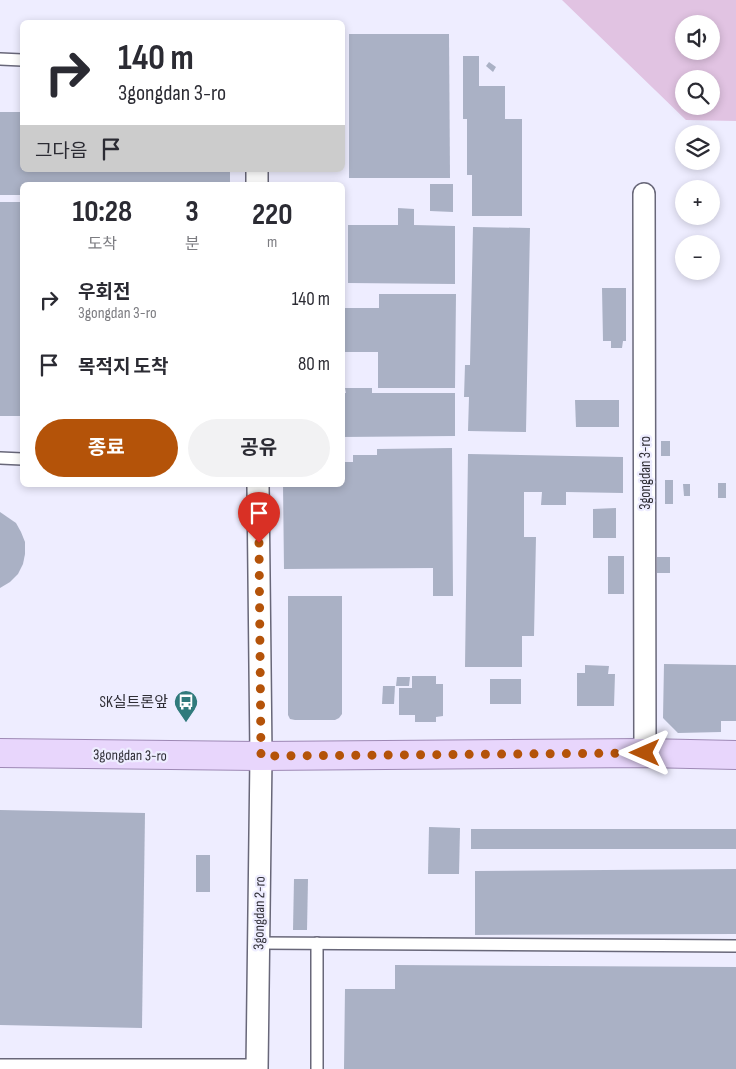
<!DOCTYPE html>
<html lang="ko">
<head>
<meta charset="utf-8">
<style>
	:root { --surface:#fff; --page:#f2f2f3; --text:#2b2b33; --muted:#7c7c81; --accent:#b45309 }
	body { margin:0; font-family:"Sofia Sans Condensed","Noto Sans KR",sans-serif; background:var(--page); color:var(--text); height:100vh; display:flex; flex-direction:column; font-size:19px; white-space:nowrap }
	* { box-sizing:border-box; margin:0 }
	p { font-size:16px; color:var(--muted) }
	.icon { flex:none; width:28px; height:28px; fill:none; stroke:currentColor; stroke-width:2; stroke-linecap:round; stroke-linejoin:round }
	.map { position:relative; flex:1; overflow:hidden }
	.sheet { position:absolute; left:20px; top:182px; width:325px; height:305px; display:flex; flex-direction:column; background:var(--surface); border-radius:8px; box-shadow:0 2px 8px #0003 }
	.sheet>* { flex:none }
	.banner { position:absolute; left:20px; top:20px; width:325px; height:152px; border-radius:8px; box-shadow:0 2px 8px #0003; background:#fff; color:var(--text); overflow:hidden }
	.controls { position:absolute; left:675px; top:15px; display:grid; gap:10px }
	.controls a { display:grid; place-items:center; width:45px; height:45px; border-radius:50%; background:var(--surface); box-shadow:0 2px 8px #0003; font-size:25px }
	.pin { position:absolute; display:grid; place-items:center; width:42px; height:42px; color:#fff; margin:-51px -21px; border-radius:50% 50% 50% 0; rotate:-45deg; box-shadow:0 0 5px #0007 }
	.pin .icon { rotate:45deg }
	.me { position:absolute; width:55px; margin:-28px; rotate:270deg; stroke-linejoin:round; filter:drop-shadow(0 0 4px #0008) }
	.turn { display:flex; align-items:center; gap:18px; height:105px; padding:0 15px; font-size:22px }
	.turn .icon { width:65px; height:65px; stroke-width:2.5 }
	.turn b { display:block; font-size:35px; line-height:42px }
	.then { display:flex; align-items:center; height:48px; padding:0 15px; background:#0003; gap:10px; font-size:19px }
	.eta { display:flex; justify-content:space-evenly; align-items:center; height:85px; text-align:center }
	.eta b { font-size:30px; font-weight:700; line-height:35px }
	.primary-button { display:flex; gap:10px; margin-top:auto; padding:10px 15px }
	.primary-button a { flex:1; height:58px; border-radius:30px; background:var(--accent); color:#fff; font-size:20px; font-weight:700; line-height:58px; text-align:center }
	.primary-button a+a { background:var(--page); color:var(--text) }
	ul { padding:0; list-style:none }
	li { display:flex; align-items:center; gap:15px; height:65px; padding:0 15px }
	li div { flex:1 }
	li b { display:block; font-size:19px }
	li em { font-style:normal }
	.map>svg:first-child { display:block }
</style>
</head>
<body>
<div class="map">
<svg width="736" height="1069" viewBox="0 0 736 1069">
	<rect width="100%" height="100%" fill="#eeedff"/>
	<!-- green -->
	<path fill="#e1c3e2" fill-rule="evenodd" d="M562,0H736V121L686,120ZM684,24H711V51H684ZM684,79H711V106H684Z"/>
	<!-- building -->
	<g fill="#aab1c5">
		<polygon points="349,34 449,34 450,178 349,178"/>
		<polygon points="463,56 479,56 479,86 505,86 505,119 522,119 522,216 472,216 472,175 467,175 467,119 463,119"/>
		<polygon points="489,62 496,67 493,72 486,66"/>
		<polygon points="0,112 22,112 22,170 230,170 230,185 22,185 22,195 0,195"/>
		<polygon points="430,184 453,184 453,212 430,211"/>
		<rect x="0" y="202" width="22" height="214"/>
		<polygon points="398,208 414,209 414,225 455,226 455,284 348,283 348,225 398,225"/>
		<polygon points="473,227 530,228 526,432 468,431 469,397 464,397 465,365 470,365"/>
		<polygon points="602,288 626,288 626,341 623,341 622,348 611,348 611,341 603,341"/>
		<polygon points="379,294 456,294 455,388 378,388 378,352 342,352 342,308 379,308"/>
		<polygon points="345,388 372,388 372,393 455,393 455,436 342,437 342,393 346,393"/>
		<polygon points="575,400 619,400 619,427 576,427"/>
		<rect x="661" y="441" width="9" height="15"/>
		<polygon points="452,448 453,596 433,596 433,568 284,569 283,485 342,485 342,462 353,462 353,455 377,455 377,449"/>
		<polygon points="468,454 623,457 623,493 566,492 566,505 541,505 542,492 524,492 524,537 536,537 534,636 522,636 522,667 465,667"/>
		<rect x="665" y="480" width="8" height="24"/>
		<rect x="718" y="483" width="8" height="15"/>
		<polygon points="683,484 690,484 690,496 684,496"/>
		<polygon points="616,508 616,538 593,538 593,509"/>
		<polygon points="0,512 16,523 21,532 25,542 25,554 23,564 18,574 10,582 0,588"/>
		<rect x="608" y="556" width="16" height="38"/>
		<rect x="657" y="557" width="13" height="16"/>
		<polygon points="288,596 342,596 342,714 339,718 335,720 295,720 290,719 288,715"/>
		<polygon points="664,664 736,665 736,721 721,721 721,732 678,733 663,718"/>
		<polygon points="585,665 609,666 608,674 615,674 614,706 577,706 577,673 585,673"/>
		<polygon points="412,676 436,676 436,684 443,684 443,716 436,717 436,722 415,722 415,715 399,715 399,688 412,688"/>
		<polygon points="397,677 410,677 409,686 396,686"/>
		<rect x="490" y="679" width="31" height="25"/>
		<polygon points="383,686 395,686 394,704 382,704"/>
		<polygon points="0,810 145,813 142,1028 0,1025"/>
		<polygon points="429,827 460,828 459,874 428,874"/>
		<rect x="471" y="829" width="265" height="20"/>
		<rect x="196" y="855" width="14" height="37"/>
		<polygon points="736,869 736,934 475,935 475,871"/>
		<polygon points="294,879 308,879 307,930 293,930"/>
		<polygon points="395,965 736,967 736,1069 344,1069 345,989 395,989"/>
	</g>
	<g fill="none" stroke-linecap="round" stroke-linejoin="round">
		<!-- service casing -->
		<g stroke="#686779" stroke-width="14">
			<g id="service">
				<polyline points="0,59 22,60"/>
				<polyline points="0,458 22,459"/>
				<polyline points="259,943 736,946"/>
				<polyline points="0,1065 257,1065"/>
				<polyline points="317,1069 317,943"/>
			</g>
		</g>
		<!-- minor casing -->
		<g stroke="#686779" stroke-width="24">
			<g id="minor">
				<polyline points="257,170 257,185"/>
				<polyline points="644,194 645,753"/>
				<polyline points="257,1069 261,756 258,485"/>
			</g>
		</g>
		<!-- primary casing -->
		<g stroke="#9e89b5" stroke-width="30">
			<polyline id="primary" points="0,753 261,756 645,753 736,755"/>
		</g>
		<!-- service -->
		<use href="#service" stroke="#fff" stroke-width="11"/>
		<!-- minor -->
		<use href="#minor" stroke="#fff" stroke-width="21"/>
		<!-- primary -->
		<use href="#primary" stroke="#e8d6fc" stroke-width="28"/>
	</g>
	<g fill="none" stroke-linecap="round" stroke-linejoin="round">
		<!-- route -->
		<polyline stroke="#b45309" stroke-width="9" stroke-dasharray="0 16.2" points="259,543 261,756 645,753"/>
	</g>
	<!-- icons -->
	<defs>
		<g id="bus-pin" transform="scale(1.25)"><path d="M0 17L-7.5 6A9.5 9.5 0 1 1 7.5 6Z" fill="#307a7c" stroke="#eeedff"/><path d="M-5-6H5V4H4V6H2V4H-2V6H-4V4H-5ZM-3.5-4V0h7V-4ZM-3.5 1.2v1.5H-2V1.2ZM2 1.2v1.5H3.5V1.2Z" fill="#fff"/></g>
	</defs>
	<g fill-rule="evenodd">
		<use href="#bus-pin" x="186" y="702"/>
	</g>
	<g text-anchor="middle" stroke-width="4.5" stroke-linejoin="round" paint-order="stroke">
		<!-- street labels -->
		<g font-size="15" fill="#2f2e36" stroke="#eeedff">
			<text transform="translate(645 473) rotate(-90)" y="5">3gongdan 3-ro</text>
			<text transform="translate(130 755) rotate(1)" y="5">3gongdan 3-ro</text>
			<text transform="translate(259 913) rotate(-89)" y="5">3gongdan 2-ro</text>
		</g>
		<!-- poi labels -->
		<g font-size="15" fill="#2f2e36" stroke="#eeedff" text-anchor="end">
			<text x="168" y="707">SK실트론앞</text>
		</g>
	</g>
</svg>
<div class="controls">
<a><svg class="icon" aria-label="sound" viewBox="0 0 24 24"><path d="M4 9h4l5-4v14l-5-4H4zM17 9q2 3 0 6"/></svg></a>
<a><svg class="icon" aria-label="search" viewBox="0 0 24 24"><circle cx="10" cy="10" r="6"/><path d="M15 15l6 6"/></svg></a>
<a><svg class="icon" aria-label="layers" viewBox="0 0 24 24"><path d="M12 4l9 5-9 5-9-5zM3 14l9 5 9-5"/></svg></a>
<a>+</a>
<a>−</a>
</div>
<div class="pin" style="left:259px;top:543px;background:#d93025"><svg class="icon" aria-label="arrive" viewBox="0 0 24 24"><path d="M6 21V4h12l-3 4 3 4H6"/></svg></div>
<svg class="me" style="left:645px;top:753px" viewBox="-20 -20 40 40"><path d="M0-17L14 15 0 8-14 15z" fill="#b45309" stroke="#fff" stroke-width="4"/></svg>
<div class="banner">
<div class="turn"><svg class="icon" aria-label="right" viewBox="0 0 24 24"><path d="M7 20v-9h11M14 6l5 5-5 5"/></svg><div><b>140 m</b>3gongdan 3-ro</div></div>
<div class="then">그다음<svg class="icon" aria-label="arrive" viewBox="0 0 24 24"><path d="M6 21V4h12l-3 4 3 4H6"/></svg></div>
</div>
<section class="sheet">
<div class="eta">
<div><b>10:28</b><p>도착</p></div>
<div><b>3</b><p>분</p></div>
<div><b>220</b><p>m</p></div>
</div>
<ul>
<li><svg class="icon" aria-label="right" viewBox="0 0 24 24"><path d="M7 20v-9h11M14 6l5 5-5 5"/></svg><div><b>우회전</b><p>3gongdan 3-ro</p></div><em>140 m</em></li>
<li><svg class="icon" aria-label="arrive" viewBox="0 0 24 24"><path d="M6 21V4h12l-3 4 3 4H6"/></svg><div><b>목적지 도착</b></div><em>80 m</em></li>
</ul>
<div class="primary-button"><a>종료</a><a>공유</a></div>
</section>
</div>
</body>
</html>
